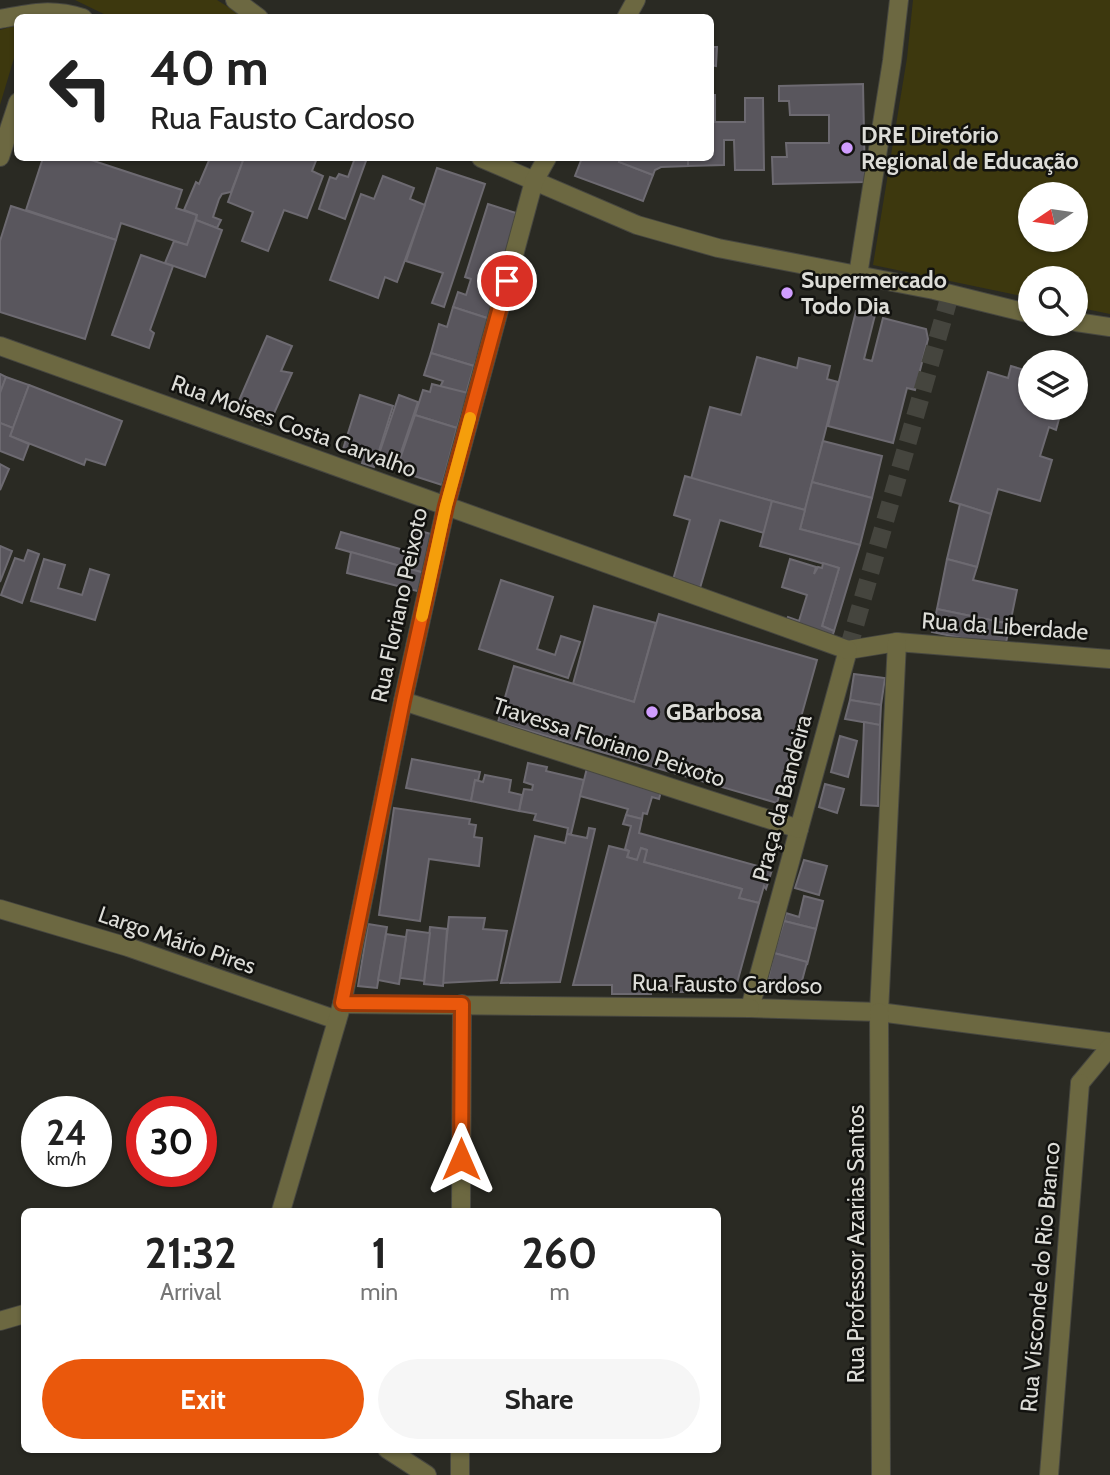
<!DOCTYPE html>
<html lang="en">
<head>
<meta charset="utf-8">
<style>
	:root { --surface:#fff; --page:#f6f6f6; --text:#222; --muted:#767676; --accent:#ea580c }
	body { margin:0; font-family:Cabin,sans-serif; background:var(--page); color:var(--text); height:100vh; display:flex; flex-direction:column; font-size:26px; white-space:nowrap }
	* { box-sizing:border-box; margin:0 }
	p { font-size:23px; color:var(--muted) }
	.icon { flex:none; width:38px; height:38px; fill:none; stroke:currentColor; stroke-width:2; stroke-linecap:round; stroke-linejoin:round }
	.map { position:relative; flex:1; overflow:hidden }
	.side { position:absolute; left:21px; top:1208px; width:700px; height:245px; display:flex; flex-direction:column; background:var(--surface); border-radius:10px; box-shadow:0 2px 5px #0004 }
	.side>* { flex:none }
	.guide { position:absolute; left:14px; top:14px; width:700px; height:147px; border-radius:10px; box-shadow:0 2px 5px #0004; background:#fff; color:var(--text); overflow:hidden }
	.needle { width:46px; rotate:257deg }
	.tools { position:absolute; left:1018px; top:182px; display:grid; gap:14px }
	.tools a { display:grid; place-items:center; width:70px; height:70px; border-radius:50%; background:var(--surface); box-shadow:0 2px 5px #0004; font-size:35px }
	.speed { position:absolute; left:21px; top:1096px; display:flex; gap:14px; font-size:35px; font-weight:700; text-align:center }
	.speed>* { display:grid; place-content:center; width:91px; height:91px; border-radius:50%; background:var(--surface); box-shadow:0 2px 5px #0004; line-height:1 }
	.speed small { font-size:18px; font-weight:400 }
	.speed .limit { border:10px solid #d22; background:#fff; color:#111 }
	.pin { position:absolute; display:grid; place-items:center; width:60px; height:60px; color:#fff; margin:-30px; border:4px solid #fff; border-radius:50%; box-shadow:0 2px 7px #0007 }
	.me { position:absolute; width:77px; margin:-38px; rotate:0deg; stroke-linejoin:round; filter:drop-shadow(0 0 5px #0008) }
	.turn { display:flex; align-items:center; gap:24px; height:147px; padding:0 21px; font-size:32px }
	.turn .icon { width:91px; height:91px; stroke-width:2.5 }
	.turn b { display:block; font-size:49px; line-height:60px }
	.eta { display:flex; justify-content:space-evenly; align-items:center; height:119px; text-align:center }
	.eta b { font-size:42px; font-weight:700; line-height:49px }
	.primary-button { display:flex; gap:14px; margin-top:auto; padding:14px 21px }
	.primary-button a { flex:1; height:80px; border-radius:42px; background:var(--accent); color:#fff; font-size:28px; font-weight:700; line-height:80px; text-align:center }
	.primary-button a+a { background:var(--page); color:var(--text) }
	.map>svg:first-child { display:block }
</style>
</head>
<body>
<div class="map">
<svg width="1110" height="1475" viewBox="0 0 1110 1475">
	<rect width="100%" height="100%" fill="#2a2a23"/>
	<!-- green -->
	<g fill="#3d380e" fill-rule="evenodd">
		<polygon points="75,0 217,0 244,17 110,17"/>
		<path d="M913,0H1110V314L1076,307V278H1031V298L873,265L907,58ZM1031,194H1076V240H1031Z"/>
		<polygon points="17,25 17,48 0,105 0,30"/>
	</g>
	<!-- building -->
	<g fill="#59565d" stroke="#6d6a71" stroke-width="2">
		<polygon points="710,47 717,47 716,66 710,65"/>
		<polygon points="863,84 865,182 773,184 772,157 787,157 786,143 829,143 829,115 790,115 789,101 779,101 779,86"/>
		<polygon points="710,95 715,95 715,122 745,122 745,98 763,98 764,170 735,170 734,140 724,140 724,165 688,166 688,158 710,158"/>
		<polygon points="43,158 85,158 182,190 176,208 197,215 187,245 121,223 116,240 26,210"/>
		<polygon points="210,158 244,158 231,192 222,194 219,199 213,217 221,220 217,228 196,220 197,215 184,210 196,182 199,184"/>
		<polygon points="244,158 317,158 312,171 323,176 307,218 284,210 268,251 242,241 253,212 228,202"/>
		<polygon points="355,158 367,158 345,219 319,209 330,177 336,179 339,174 348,177"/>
		<polygon points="582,158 620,158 619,162 653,175 643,201 575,176"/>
		<polygon points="620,158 688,158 688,166 661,167 655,170 653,175 619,162"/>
		<polygon points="437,168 485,184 444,307 432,303 443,273 406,261"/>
		<polygon points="383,176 414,188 410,199 425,205 397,282 385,277 378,298 330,280 361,194 374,199"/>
		<polygon points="488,204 516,213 505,265 487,259 486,261 506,268 490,319 453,307 458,292 466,295 471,279 465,277"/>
		<polygon points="11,206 116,240 85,339 0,312 0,241"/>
		<polygon points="196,220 222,230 205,277 165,263 174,241 187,245"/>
		<polygon points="141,255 173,266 150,330 154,333 149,348 112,335"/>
		<polygon points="453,307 490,319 474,366 431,353 439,324 447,327"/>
		<polygon points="856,311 875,315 864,359 872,361 883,318 926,329 928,339 915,390 907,388 893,443 828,426"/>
		<polygon points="267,336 292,346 281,371 292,373 268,427 234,412"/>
		<polygon points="431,353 474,366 466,394 440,387 443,381 424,375"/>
		<polygon points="757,357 797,368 799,358 830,366 827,379 838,382 805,510 691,479 710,407 741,415"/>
		<polygon points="1011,366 1031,372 1031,408 1062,408 1056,430 1049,427 1040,456 1052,460 1040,501 998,489 991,514 950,501 988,372 1008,378"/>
		<polygon points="0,374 6,377 0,393"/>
		<polygon points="6,377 29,385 13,428 0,423 0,393"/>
		<polygon points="432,384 468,393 457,428 415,415 423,390 430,392"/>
		<polygon points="29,385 122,421 105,465 86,459 84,465 10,436"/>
		<polygon points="360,395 393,406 374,467 362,463 364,456 343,449"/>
		<polygon points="399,395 418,402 397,464 378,457"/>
		<polygon points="415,415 457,428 442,485 405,473 408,465 399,462"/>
		<polygon points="0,423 13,428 10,436 29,444 23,460 0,451"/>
		<polygon points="823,441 882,456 872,498 812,482"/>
		<polygon points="0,464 9,469 0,490"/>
		<polygon points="685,476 772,501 764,533 720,520 700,588 673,580 690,520 674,515"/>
		<polygon points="812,482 872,498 860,545 800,529"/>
		<polygon points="772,501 805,510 800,529 860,545 834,631 822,626 839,568 760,546"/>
		<polygon points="960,504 991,514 977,567 947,559"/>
		<polygon points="413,529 438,536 428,574 336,548 341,532 407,551"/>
		<polygon points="0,546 12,551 0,582"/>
		<polygon points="28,550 39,554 22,603 1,595 15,558 24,561"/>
		<polygon points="351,552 428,574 425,593 347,573"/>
		<polygon points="44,559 65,565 58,588 82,595 90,569 109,575 95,620 31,601"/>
		<polygon points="790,559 816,567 814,574 818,567 822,568 823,563 839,568 822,626 834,631 831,640 786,625 788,617 799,621 807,595 782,587"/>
		<polygon points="947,559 977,567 973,580 1017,590 1010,624 937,609"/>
		<polygon points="501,580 553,597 537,649 555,655 561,636 580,642 568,678 479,649"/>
		<polygon points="594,606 656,623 634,702 573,684"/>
		<polygon points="937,609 1010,624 1005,647 932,632"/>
		<polygon points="659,614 817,660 777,803 498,722 514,666 634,702"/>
		<polygon points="854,674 885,678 881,705 850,700"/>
		<polygon points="850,700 881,705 880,725 845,719"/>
		<polygon points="864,722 880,725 878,806 861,805"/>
		<polygon points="840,736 857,741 848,777 831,772"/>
		<polygon points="412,759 480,772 478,781 475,780 471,801 406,788"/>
		<polygon points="528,763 547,767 546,771 584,780 571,834 567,834 568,828 534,820 536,814 519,811 524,789 532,790 533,785 524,782"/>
		<polygon points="587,768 662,788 659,799 652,797 647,814 643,813 642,819 626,815 628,809 580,796"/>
		<polygon points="485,775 511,780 509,792 522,795 519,811 471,801 475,780 483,782"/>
		<polygon points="825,784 844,789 837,813 819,807"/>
		<polygon points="394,808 470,819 469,824 476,825 474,837 482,838 479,866 429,859 420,921 379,915"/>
		<polygon points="626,815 642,819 639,833 772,870 766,889 764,886 759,903 739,898 742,889 644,862 647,850 641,848 637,860 627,857 629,851 625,849 631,826 623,824"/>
		<polygon points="589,828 595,829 560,982 501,983 535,836 565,843 567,834 587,838"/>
		<polygon points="609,846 629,851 627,857 637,860 641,848 647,850 644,862 742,889 739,898 759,903 737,983 731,986 702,986 702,992 673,992 673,986 651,986 651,994 612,994 612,985 573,985"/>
		<polygon points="804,860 827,866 819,895 795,888"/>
		<polygon points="804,896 823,901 816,929 784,921 786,913 799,917"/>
		<polygon points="449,917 485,918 483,929 507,931 497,980 442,983"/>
		<polygon points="784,921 816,929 807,965 807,962 774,953"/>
		<polygon points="368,924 387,927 377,988 358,986"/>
		<polygon points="430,927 447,929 443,986 424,984"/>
		<polygon points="407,930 430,933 424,981 400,978"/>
		<polygon points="386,934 406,937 399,984 378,980"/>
		<polygon points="774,953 807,962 799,992 778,986 779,982 768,979"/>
	</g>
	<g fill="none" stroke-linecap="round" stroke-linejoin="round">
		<!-- pedestrian-tunnel -->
		<polyline stroke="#45453e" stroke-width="18" stroke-dasharray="18 9" stroke-linecap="butt" points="848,650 950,295"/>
		<!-- pedestrian casing -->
		<g stroke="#474740" stroke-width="20">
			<g id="pedestrian">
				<polyline points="1110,659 897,642 848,650 750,1008 879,1012 1110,1042"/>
				<polyline points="403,701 799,829"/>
				<polyline points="879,1012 897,642"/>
				<polyline points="1080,1083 1110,1047"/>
			</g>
		</g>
		<!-- minor casing -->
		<g stroke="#474740" stroke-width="20">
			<g id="minor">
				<polyline points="235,0 259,18"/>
				<polyline points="626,18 636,0"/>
				<path d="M0,19C31,13 52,8 83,18"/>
				<polyline points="0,157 18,102"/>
				<polyline points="481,158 637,225 718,248 934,290 1031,314"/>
				<polyline points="858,275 892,61 899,0"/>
				<polyline points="1076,322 1110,327"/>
				<polyline points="0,346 848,650"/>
				<polyline points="0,909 128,947 337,1020"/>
				<polyline points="342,1004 750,1008"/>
				<polyline points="879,1012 881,1475"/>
				<polyline points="281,1211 342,1004 403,701 446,506 534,181 547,158"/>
				<polyline points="461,1211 462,1004"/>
				<polyline points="0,1321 24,1314"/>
				<polyline points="387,1449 427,1475"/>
				<polyline points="460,1475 460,1449"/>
				<polyline points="1049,1475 1080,1083"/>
			</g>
		</g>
		<!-- pedestrian -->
		<use href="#pedestrian" stroke="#6c6841" stroke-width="18"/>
		<!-- minor -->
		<use href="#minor" stroke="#6c6841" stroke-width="18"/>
	</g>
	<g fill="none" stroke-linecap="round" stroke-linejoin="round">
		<!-- route casing -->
		<g stroke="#983908" stroke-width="18">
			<polyline id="route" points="461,1159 462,1004 342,1003 403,701 446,506 507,281"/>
		</g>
		<!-- route -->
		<use href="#route" stroke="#ea580c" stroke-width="12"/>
		<!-- slow -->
		<polyline stroke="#f59e0b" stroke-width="12" points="422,616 446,506 470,418"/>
	</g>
	<!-- markers -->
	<g fill="#d09dff" stroke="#12120f" stroke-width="2.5">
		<circle cx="847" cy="148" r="7"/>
		<circle cx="787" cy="293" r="7"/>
		<circle cx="652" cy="712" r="7"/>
	</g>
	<g text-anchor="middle" stroke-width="5" stroke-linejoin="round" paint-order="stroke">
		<!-- poi labels -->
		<g font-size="23" font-weight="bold" fill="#ddddd8" stroke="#12120f" text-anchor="start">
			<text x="861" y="143">DRE Diretório<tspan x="861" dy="26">Regional de Educação</tspan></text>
			<text x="801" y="288">Supermercado<tspan x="801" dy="26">Todo Dia</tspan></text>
			<text x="666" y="720">GBarbosa</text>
		</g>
		<!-- street labels -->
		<g font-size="23" fill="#ddddd8" stroke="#12120f">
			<text transform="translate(294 426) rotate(20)" y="8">Rua Moises Costa Carvalho</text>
			<text transform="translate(399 605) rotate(-78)" y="8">Rua Floriano Peixoto</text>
			<text transform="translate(1005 626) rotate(4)" y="8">Rua da Liberdade</text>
			<text transform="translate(609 742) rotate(18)" y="8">Travessa Floriano Peixoto</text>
			<text transform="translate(782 798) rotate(-75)" y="8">Praça da Bandeira</text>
			<text transform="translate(177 940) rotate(19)" y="8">Largo Mário Pires</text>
			<text transform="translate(727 984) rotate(1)" y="8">Rua Fausto Cardoso</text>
			<text transform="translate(856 1244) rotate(-90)" y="8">Rua Professor Azarias Santos</text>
			<text transform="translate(1040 1277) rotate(-85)" y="8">Rua Visconde do Rio Branco</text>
		</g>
	</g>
</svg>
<div class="tools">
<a><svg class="needle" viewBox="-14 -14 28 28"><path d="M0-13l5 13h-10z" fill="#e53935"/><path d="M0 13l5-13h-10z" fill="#767676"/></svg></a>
<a><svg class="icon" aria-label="search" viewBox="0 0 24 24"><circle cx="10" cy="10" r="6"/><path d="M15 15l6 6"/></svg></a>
<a><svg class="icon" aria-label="layers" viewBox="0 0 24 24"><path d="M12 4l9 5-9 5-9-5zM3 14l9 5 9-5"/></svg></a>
</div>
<div class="speed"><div>24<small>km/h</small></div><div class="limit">30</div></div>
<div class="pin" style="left:507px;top:281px;background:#d93025"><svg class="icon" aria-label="arrive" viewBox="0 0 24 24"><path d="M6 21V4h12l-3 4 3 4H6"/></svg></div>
<svg class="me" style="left:461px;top:1159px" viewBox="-20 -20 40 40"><path d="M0-17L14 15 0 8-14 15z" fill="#ea580c" stroke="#fff" stroke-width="4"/></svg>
<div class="guide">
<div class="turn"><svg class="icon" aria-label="left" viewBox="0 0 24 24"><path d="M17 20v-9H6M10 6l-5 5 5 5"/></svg><div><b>40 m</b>Rua Fausto Cardoso</div></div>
</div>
<section class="side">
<div class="eta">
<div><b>21:32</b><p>Arrival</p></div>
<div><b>1</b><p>min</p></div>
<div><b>260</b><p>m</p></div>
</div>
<div class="primary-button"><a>Exit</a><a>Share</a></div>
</section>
</div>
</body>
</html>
